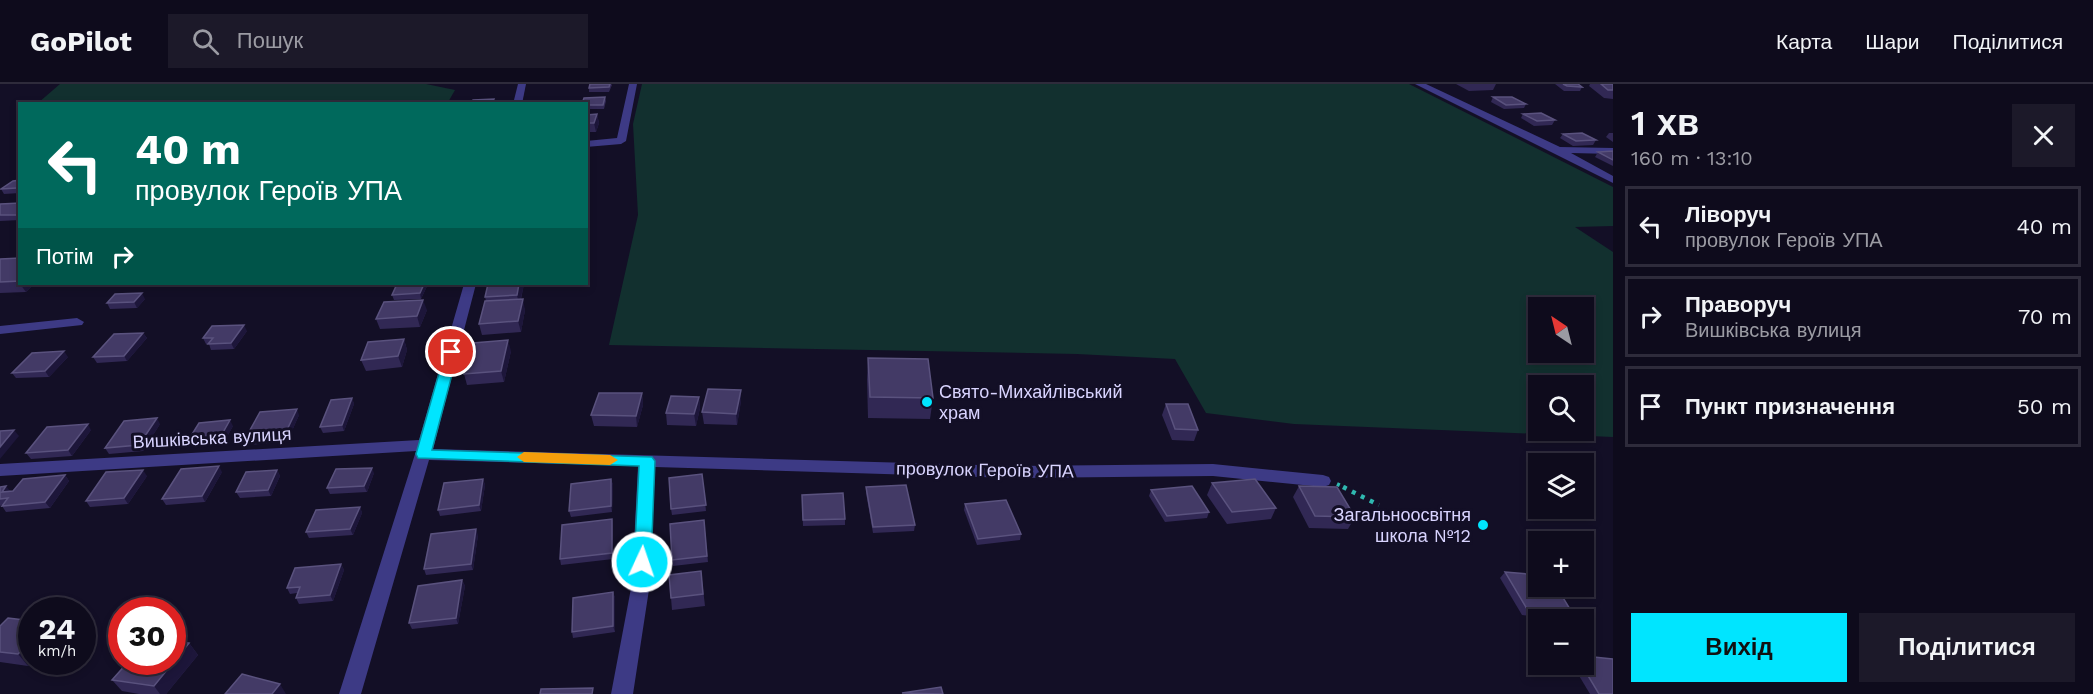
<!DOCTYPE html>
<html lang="uk">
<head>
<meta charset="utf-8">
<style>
	:root { --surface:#0e0b1c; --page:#1c1929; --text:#f1f3f6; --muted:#9b9ba3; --line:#2e2b3b; --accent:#00e5ff }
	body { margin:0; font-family:"Work Sans",sans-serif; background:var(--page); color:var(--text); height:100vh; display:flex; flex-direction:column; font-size:22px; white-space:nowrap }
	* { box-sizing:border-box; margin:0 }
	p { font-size:20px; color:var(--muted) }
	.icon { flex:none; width:33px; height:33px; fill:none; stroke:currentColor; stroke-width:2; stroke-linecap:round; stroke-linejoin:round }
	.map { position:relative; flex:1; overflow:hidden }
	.sheet { display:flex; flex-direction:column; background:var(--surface); width:480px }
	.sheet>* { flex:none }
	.top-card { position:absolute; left:18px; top:18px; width:570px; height:183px; border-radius:0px; box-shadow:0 3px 9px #0003,0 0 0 2px var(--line); background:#00695c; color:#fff; overflow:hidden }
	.needle { width:39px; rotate:325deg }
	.controls { position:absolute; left:1528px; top:213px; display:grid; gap:12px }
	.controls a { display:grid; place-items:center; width:66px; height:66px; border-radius:0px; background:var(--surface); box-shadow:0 3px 9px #0003,0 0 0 2px var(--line); font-size:30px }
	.speed { position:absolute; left:18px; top:513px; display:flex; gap:12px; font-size:30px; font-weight:700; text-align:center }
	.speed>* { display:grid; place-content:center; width:78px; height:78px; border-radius:50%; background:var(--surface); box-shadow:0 3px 9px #0003,0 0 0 2px var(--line); line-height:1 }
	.speed small { font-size:15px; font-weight:400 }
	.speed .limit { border:9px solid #d22; background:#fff; color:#111 }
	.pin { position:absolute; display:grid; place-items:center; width:51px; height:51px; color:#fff; margin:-26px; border:3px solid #fff; border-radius:50%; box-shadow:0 2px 6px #0007 }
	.me { position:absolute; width:66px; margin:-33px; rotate:3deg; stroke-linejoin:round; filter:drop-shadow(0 0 4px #0008) }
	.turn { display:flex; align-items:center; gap:21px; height:126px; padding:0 18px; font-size:27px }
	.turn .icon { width:78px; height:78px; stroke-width:2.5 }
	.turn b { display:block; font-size:42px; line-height:51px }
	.then { display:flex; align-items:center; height:57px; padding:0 18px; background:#0003; gap:12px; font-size:22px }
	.round { display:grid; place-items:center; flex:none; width:63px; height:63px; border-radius:0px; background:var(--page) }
	.head { display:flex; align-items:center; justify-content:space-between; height:102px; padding:0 18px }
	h1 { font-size:36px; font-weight:600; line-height:45px }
	.cta { display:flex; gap:12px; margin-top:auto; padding:12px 18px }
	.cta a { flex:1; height:69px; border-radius:0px; background:var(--accent); color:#111; font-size:24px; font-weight:600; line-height:69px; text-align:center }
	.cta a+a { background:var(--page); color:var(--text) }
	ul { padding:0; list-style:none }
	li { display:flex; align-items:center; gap:18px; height:81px; margin:0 12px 9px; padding:0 6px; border:3px solid var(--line); border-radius:0px }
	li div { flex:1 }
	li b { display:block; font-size:22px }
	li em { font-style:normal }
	header { display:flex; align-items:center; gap:36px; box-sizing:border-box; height:84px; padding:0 30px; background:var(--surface); border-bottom:2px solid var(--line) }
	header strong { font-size:28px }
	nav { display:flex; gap:33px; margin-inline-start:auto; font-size:21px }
	.search { width:420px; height:54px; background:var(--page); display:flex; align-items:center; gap:15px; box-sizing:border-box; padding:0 21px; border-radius:0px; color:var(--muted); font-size:22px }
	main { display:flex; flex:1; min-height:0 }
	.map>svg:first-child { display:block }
</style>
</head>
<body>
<header>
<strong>GoPilot</strong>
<div class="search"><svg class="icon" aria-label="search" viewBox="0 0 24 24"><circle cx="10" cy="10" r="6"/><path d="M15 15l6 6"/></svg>Пошук</div>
<nav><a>Карта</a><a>Шари</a><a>Поділитися</a></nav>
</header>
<main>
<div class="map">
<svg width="1613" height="610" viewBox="0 0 1613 610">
	<rect width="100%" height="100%" fill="#130f26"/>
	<!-- green -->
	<g fill="#12302f" fill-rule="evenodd">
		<polygon points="60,0 426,0 455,6 447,20 38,19"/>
		<path d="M642,0H1409L1613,103V142L1575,143L1613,168V353L1294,340L1206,329L1175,275L1077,270L609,261L638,131L633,40ZM1539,224H1584V268H1539ZM1539,302H1584V346H1539Z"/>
	</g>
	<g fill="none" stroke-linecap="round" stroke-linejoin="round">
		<!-- path-far1 -->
		<polyline stroke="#2fb8b0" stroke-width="4" stroke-dasharray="3 4.5" stroke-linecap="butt" points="1337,400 1346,404"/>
		<!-- path -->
		<polyline stroke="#2fb8b0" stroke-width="4.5" stroke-dasharray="4 6" stroke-linecap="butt" points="1343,403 1379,421"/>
		<!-- minor -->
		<g fill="#3d3a85" fill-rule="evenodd">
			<polygon points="518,0 526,0 522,20 513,20"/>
			<polygon points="629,0 637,0 626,57 621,60 586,63 586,57 617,54"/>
			<polygon points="1415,0 1426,0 1560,63 1613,64 1613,70 1571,69 1613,92 1613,99"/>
			<polygon points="464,200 476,200 433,365 1014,382 1213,380 1323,391 1329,393 1331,397 1329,401 1323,403 1213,392 1014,394 655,383 650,499 633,610 611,610 632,499 638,382 429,376 361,610 339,610 416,367 0,392 0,380 419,356"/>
			<polygon points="77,234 84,238 82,241 0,250 0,242"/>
		</g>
	</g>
	<!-- wall -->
	<g fill="#312854">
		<polygon points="590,0 611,0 612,1 609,8 589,8 589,4"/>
		<polygon points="1456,0 1496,0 1493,6 1469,7"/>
		<polygon points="1555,0 1578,0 1582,3 1580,7 1564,7"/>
		<polygon points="1590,0 1613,0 1613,15 1604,14 1589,2"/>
		<polygon points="605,13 606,17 604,25 586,25 586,20"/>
		<polygon points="1493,13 1526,20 1524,24 1504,25 1491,18"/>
		<polygon points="597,30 599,39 596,48 586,48 586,31"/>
		<polygon points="1523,30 1555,36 1552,41 1534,42 1521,34"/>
		<polygon points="1609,49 1613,49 1613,58 1606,53"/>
		<polygon points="1563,50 1596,56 1593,61 1573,62 1560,54"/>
		<polygon points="1613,67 1613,82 1595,73 1598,68"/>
		<polygon points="20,96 20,109 4,110 1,105"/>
		<polygon points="20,119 20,136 0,137 0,120"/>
		<polygon points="20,174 20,200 34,200 26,208 0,209 0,175"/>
		<polygon points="428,200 421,215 394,216 392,211"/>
		<polygon points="488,200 524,200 521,215 525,226 521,248 482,251 479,240 486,217 485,213"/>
		<polygon points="145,215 137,224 110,225 107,219"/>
		<polygon points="427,226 420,243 380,245 376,235"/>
		<polygon points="247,247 234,265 211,266 209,260 206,260 203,254"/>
		<polygon points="143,249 147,254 127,277 97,279 93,273"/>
		<polygon points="404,255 407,266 402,283 366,287 361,276"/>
		<polygon points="511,267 504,298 467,301 464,290"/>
		<polygon points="68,273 49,293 16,294 12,289"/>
		<polygon points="868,274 933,314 930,335 868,334 867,295"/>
		<polygon points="741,306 741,317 737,341 704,340 702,328"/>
		<polygon points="642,309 643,321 637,343 594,342 591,331"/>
		<polygon points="699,313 700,324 696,342 667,341 666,329"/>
		<polygon points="352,314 354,320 344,347 323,349 320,343"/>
		<polygon points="1166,320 1198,346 1194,357 1172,356 1162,331"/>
		<polygon points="299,331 287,358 248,361 245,355"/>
		<polygon points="160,340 143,367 109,370 105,364"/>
		<polygon points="233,342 224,358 193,361 189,355"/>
		<polygon points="91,346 72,372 31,375 26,369"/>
		<polygon points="277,386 280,392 271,412 240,414 236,408"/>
		<polygon points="222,388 205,418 166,421 162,415"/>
		<polygon points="374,389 367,408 330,410 327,404"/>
		<polygon points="702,390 706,427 672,431 671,425"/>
		<polygon points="65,391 69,397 50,424 6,428 2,422 2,421 0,422 0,403 10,407 13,407"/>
		<polygon points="147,392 128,420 90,423 86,417"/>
		<polygon points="483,395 485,401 481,427 440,432 438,426"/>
		<polygon points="611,395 613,401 612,428 571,433 569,427"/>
		<polygon points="1212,399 1276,424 1271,435 1227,440 1207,411"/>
		<polygon points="1299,402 1355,433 1348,445 1309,444 1293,413"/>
		<polygon points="866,403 915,441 914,447 873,449 866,409"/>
		<polygon points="1151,406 1209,428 1207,434 1165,438 1149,412"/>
		<polygon points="802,411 845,435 845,441 803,442"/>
		<polygon points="965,420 1021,450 1020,456 977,461 964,426"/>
		<polygon points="360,423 362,429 353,451 309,454 306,448"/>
		<polygon points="704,436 708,478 673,482 672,476"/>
		<polygon points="613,441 613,475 561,481 560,475"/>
		<polygon points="478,451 473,486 426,491 424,485"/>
		<polygon points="341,480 344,486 333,517 299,520 296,514 297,509 290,510 287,504"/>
		<polygon points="701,487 705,522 672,526 671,514"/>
		<polygon points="1505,488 1573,530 1569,536 1522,531 1500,494"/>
		<polygon points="462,496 465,502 458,540 412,545 409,539"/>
		<polygon points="613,508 615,514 615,548 573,554 572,548"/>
		<polygon points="0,542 32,578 33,578 28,582 0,578"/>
		<polygon points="189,559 198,571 166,610 139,610 122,607 112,596"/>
		<polygon points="1572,580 1584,580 1613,610 1590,610"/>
	</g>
	<!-- shaded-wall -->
	<g fill="#1d163a">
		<polygon points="597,30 599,39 596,48 594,39"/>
		<polygon points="20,200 34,200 26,208"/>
		<polygon points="424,200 428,200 421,215 420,209"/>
		<polygon points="519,200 524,200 524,201 519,221 517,211"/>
		<polygon points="142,209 145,215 137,224 134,218"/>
		<polygon points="523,215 525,226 521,248 518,237"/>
		<polygon points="423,216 427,226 420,243 417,232"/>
		<polygon points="244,241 247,247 234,265 231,259"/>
		<polygon points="143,249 147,254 127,277 124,272"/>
		<polygon points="404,255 407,266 402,283 398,272"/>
		<polygon points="508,256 511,267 504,298 501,287"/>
		<polygon points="64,267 68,273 49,293 45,287"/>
		<polygon points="741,306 741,317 737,341 736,330"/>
		<polygon points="642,309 643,321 637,343 636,332"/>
		<polygon points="699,313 700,324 696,342 694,330"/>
		<polygon points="352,314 354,320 344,347 342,341"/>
		<polygon points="297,325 299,331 287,358 284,352"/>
		<polygon points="157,334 160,340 143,367 139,361"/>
		<polygon points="230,336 233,342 224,358 221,352"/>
		<polygon points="88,340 91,346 72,372 68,366"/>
		<polygon points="14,346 19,352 0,375 0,363"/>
		<polygon points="219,382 222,388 205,418 202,412"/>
		<polygon points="372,384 374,389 367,408 364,402"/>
		<polygon points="143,386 147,392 128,420 124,414"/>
		<polygon points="277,386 280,392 271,412 268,406"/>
		<polygon points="65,391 69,397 50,424 45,418"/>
		<polygon points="483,395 485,401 481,427 479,421"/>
		<polygon points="611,395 613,401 612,428 611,422"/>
		<polygon points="6,402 11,408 2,408"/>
		<polygon points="360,423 362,429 353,451 350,445"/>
		<polygon points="612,435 613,441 613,475 612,469"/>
		<polygon points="476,445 478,451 473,486 471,480"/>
		<polygon points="341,480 344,486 333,517 330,511"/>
		<polygon points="462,496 465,502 458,540 456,534"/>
		<polygon points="613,508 615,514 615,548 613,542"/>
		<polygon points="32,556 32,578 33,578 28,582 18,570"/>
		<polygon points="189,559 198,571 166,610 160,610 154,602"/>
		<polygon points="280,600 286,610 272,610"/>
	</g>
	<!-- building -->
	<g fill="#433a66" stroke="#5a527e" stroke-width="1.5">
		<polygon points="590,0 610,0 609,3 589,4"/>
		<polygon points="1563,0 1578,0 1582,3 1567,2"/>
		<polygon points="1601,0 1613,0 1613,6 1608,6"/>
		<polygon points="605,13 603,21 586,21 586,20 582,20 584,14"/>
		<polygon points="1493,13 1512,13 1526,20 1506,21"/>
		<polygon points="494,15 492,20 472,20 473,16"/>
		<polygon points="1541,29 1555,36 1537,37 1523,30"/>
		<polygon points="597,30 594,39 586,39 586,31"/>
		<polygon points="1582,49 1596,56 1576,57 1563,50"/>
		<polygon points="1613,67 1613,76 1598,68"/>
		<polygon points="20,96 20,102 17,104 1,105 13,97"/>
		<polygon points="20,119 20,131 0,131 0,120"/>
		<polygon points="20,174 20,197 0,198 0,175"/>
		<polygon points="397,200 424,200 420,209 392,211"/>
		<polygon points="488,200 519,200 517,211 485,213"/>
		<polygon points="142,209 134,218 107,219 115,210"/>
		<polygon points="523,215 518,237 479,240 485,217"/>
		<polygon points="423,216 417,232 376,235 384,218"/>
		<polygon points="244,241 231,259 208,260 213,254 203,254 212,242"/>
		<polygon points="143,249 124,272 93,273 114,250"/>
		<polygon points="404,255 398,272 361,276 368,258"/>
		<polygon points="508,256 501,287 464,290 473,259"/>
		<polygon points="64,267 45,287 12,289 32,269"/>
		<polygon points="868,274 928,275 933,314 870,313"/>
		<polygon points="708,305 741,306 736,330 702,328"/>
		<polygon points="599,309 642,309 636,332 591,331"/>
		<polygon points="671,312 699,313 694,330 666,329"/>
		<polygon points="352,314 342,341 320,343 331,316"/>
		<polygon points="1166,320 1188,320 1198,346 1175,345"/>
		<polygon points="297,325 284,352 245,355 260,328"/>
		<polygon points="157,334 139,361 105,364 124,337"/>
		<polygon points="230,336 221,352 189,355 199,339"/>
		<polygon points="88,340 68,366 26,369 47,343"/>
		<polygon points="14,346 0,363 0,347"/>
		<polygon points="219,382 202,412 162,415 181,385"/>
		<polygon points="372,384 364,402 327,404 336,385"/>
		<polygon points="143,386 124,414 86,417 106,388"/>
		<polygon points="277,386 268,406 236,408 246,388"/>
		<polygon points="702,390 706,421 671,425 669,394"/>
		<polygon points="65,391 45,418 2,422 8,414 0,415 0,403 6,402 2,408 13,407 23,395"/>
		<polygon points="483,395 479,421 438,426 444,399"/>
		<polygon points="611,395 611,422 569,427 571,400"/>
		<polygon points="1255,395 1276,424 1232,428 1212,399"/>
		<polygon points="906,401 915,441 873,443 866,403"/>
		<polygon points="1192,402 1209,428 1167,432 1151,406"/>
		<polygon points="1299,402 1337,403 1355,433 1315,432"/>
		<polygon points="843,409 845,435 803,436 802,411"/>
		<polygon points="1006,416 1021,450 978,455 965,420"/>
		<polygon points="360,423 350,445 306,448 316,426"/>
		<polygon points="612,435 612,469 560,475 562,441"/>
		<polygon points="704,436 707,472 672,476 670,440"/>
		<polygon points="476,445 471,480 424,485 431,450"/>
		<polygon points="341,480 330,511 296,514 300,503 287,504 295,484"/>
		<polygon points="701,487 703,510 671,514 669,491"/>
		<polygon points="1505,488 1539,491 1539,502 1556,502 1573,530 1527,525"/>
		<polygon points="462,496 456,534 409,539 418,502"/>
		<polygon points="613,508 613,542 572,548 573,514"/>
		<polygon points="8,534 32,537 32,556 18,570 0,568 0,542"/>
		<polygon points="172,557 189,559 154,602 112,596 128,578 172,578"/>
		<polygon points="1584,572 1613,575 1613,610 1599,610 1581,580 1584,580"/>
		<polygon points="242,590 280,600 272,610 225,610"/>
		<polygon points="941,603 943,610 902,609"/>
		<polygon points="593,604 592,610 540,610 541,605"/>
	</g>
	<!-- route -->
	<polygon fill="#00e5ff" stroke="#0095a6" stroke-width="1.5" points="451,265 458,268 432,366 652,373 655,377 651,478 648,483 642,485 636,483 634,478 639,382 418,374 416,370 445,268"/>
	<!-- slow -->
	<polygon fill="#f59e0b" points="524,368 610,371 618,376 610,381 524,378 517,373"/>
	<!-- markers -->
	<g fill="#00e5ff" stroke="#130f26" stroke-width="2">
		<circle cx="927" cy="318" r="6"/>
		<circle cx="1483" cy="441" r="6"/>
	</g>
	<g text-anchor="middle" stroke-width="6" stroke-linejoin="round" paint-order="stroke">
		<!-- poi labels -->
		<g font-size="18" fill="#d9d4ff" stroke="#130f26" text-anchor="start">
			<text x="939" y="314">Свято-Михайлівський<tspan x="939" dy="21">храм</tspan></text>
			<text x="1471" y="437" text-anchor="end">Загальноосвітня<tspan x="1471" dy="21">школа №12</tspan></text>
		</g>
		<!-- street labels -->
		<g font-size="18" fill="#d9d4ff" stroke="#130f26">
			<text transform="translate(212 354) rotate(-3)" y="6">Вишківська вулиця</text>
			<text transform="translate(985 386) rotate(1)" y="6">провулок Героїв УПА</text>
		</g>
	</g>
</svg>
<div class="controls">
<a><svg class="needle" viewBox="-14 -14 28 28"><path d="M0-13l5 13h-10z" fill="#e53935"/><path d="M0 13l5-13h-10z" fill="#9b9ba3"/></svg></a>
<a><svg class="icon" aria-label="search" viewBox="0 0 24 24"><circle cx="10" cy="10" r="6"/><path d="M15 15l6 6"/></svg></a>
<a><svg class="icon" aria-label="layers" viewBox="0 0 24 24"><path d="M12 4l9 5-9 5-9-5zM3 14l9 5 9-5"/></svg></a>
<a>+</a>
<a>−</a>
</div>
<div class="speed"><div>24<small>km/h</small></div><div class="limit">30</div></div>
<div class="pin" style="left:451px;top:268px;background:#d93025"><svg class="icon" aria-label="arrive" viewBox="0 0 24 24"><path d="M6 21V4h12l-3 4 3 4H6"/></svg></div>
<svg class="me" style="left:642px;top:478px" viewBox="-20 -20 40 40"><circle r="17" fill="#00e5ff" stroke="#fff" stroke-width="3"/><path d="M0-11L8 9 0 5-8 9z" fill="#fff"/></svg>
<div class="top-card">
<div class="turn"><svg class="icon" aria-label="left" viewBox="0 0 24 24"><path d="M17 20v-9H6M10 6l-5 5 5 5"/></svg><div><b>40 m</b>провулок Героїв УПА</div></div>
<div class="then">Потім<svg class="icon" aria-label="right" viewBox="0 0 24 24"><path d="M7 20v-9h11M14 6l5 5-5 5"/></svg></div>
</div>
</div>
<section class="sheet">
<div class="head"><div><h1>1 хв</h1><p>160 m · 13:10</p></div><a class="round"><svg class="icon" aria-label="close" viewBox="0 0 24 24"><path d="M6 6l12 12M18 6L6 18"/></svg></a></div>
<ul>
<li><svg class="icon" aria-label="left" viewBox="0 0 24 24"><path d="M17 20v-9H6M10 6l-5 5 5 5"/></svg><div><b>Ліворуч</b><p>провулок Героїв УПА</p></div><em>40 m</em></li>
<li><svg class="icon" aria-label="right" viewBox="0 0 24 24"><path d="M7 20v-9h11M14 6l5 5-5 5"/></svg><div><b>Праворуч</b><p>Вишківська вулиця</p></div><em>70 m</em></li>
<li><svg class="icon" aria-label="arrive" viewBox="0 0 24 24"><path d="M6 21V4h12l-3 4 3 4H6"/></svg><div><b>Пункт призначення</b></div><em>50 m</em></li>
</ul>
<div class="cta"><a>Вихід</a><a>Поділитися</a></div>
</section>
</main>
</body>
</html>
